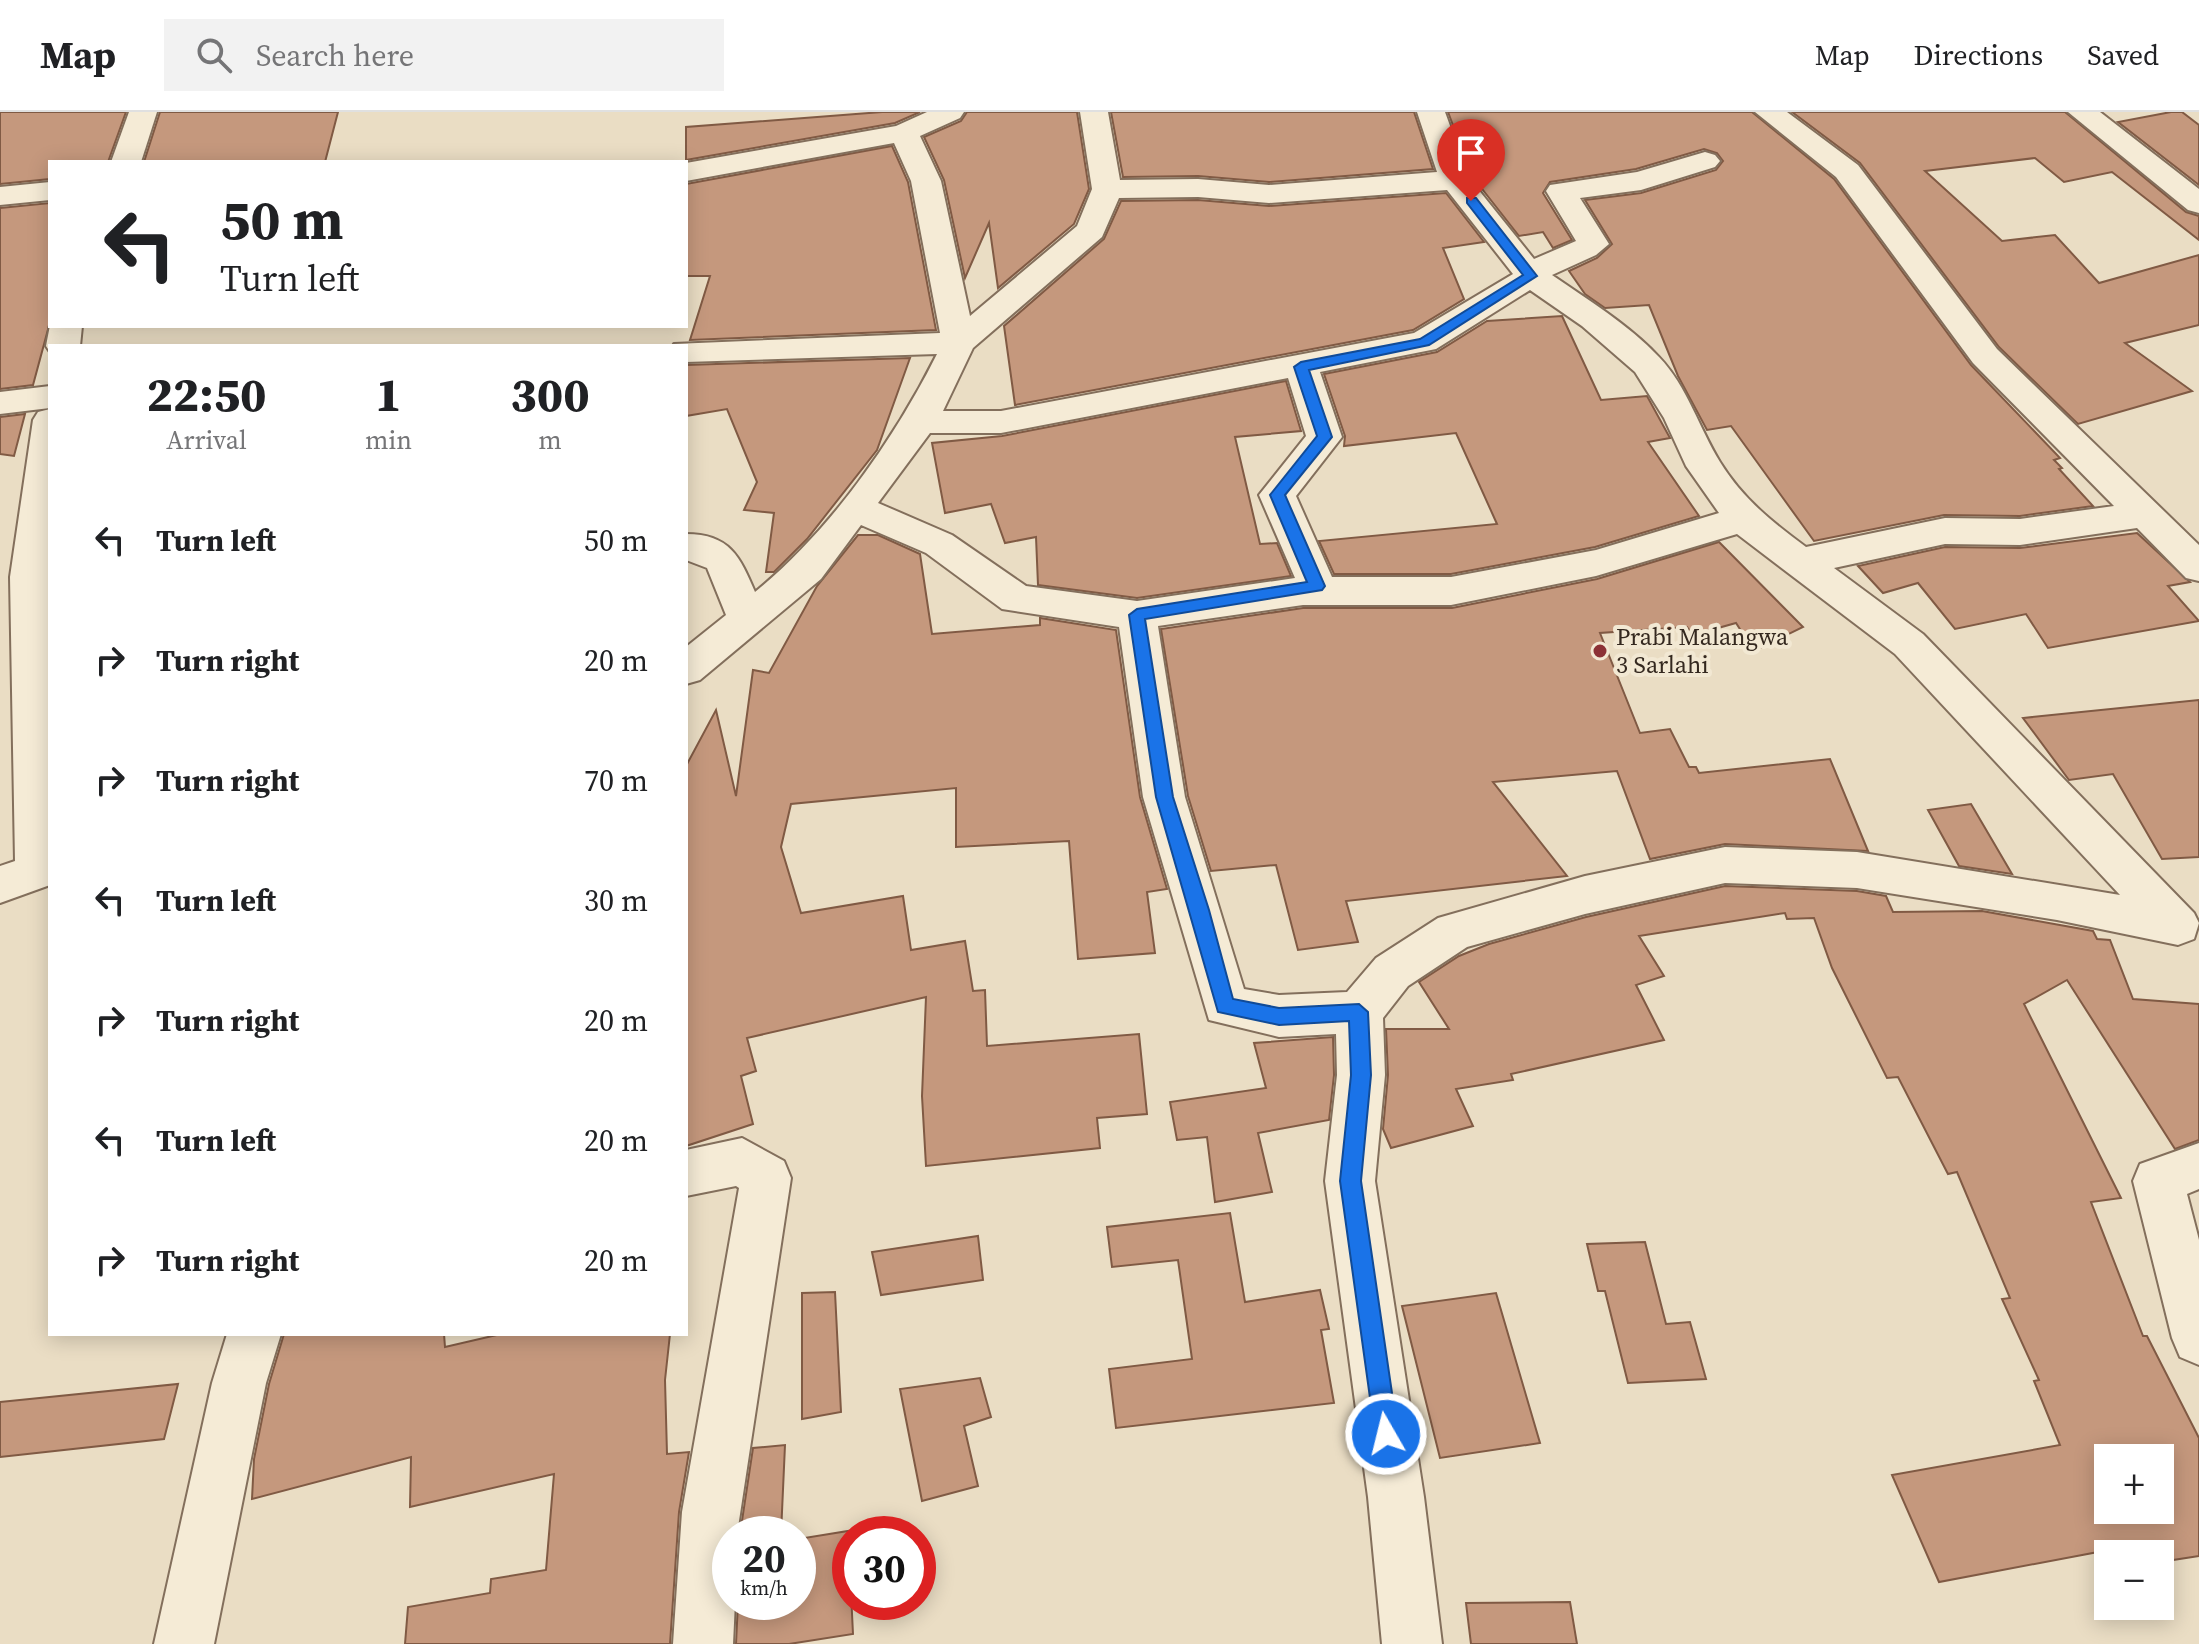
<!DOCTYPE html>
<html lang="en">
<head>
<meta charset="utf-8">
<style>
	:root { --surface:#fff; --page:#f2f2f2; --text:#202124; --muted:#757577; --line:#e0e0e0 }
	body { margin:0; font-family:"Source Serif 4",serif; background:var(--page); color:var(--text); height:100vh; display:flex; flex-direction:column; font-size:30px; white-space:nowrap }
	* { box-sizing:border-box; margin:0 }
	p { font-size:26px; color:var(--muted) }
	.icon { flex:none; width:44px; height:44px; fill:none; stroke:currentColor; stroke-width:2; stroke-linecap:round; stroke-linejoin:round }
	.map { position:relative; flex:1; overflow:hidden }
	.drawer { position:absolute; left:48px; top:232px; width:640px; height:992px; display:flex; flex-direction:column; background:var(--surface); border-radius:0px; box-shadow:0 4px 20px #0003 }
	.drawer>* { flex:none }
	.hud { position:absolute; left:48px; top:48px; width:640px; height:168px; border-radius:0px; box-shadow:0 4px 20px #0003; background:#fff; color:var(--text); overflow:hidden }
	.fabs { position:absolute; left:2094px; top:1332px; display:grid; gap:16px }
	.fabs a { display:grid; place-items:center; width:80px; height:80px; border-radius:0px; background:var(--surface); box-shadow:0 4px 20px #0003; font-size:40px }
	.speed { position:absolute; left:712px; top:1404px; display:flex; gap:16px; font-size:40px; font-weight:700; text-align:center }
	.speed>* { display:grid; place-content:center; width:104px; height:104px; border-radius:50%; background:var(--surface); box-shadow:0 4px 20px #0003; line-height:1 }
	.speed small { font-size:20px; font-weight:400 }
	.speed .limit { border:12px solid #d22; background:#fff; color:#111 }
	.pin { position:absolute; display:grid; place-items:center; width:68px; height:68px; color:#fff; margin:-82px -34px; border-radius:50% 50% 50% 0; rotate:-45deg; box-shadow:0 0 8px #0007 }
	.pin .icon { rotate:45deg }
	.me { position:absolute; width:88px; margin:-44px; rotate:352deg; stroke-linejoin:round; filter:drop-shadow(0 0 6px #0008) }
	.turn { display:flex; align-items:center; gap:28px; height:168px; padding:0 40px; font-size:36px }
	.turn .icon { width:104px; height:104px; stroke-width:2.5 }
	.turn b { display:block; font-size:56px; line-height:68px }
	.eta { display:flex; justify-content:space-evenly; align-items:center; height:136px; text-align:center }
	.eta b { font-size:48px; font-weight:800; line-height:56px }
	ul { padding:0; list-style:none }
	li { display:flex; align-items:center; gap:24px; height:120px; padding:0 40px }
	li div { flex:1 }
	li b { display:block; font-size:30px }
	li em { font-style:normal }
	header { display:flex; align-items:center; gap:48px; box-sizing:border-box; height:112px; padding:0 40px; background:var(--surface); border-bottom:2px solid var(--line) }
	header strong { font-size:38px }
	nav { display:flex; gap:44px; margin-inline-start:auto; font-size:28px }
	.search { width:560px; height:72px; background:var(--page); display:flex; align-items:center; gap:20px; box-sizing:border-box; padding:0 28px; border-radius:0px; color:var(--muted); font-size:30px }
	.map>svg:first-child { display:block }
</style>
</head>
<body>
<header>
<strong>Map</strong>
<div class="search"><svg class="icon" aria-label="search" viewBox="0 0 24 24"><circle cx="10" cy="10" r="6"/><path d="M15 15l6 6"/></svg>Search here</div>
<nav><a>Map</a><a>Directions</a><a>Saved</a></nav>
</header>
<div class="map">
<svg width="2199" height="1532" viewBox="0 0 2199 1532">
	<rect width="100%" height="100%" fill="#eaddc4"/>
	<!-- building -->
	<g fill="#c5987d" stroke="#805a44" stroke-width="2" fill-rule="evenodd">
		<polygon points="0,0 126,0 108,50 50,50 50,67 0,72"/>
		<polygon points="160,0 338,0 325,50 144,50"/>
		<polygon points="882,0 920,0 895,11 686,48 686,15"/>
		<polygon points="967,0 1077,0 1089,77 1074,112 998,176 989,111 965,166 944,68 924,25 961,9"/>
		<polygon points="1111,0 1414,0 1433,57 1269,70 1198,64 1123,65"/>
		<polygon points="1448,0 1752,0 1834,67 1971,253 2060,346 2054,348 2062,356 2059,357 2093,394 2020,404 1944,403 1814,429 1731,314 1707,318 1678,264 1649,193 1605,196 1585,182 1569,159 1597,146 1612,132 1585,88 1641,81 1716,58 1723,49 1717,41 1704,37 1636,57 1550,70 1543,81 1572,128 1553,136 1543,120 1519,124 1472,64"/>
		<polygon points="1792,0 2065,0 2186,100 2199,104 2199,128 2112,60 2064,70 2035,46 1925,59 2002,129 2055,123 2099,171 2199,143 2199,213 2125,231 2192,279 2078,312 1999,235 1860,51"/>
		<polygon points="2171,0 2182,0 2199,13 2199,73 2118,10"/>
		<polygon points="892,34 908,70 936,218 690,228 710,164 686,164 686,72"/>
		<polygon points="1446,81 1484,130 1443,136 1464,187 1413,218 1015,293 1004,214 1104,127 1121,89 1198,88 1269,94"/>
		<polygon points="50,91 50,210 33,273 0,277 0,96"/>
		<polygon points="1562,204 1601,288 1647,284 1670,326 1648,330 1699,404 1595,435 1451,462 1334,462 1319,429 1497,412 1456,321 1344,334 1345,324 1324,262 1437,240 1487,209"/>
		<polygon points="910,246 877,338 807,427 774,460 766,460 774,401 744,398 757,370 727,297 686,304 686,253"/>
		<polygon points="1286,269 1301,319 1235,325 1260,432 1277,431 1291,464 1137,486 1038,473 1036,425 1005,431 991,392 945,401 932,331 1002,324"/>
		<polygon points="25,302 14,344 0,342 0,305"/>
		<polygon points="2137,421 2190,470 2168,474 2199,509 2048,536 2026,502 1955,517 1918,471 1883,481 1858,454 1945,435 2020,436"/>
		<polygon points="858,423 878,423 920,442 932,522 1040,513 1040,506 1116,518 1140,685 1167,777 1147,780 1155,841 1078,847 1069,729 956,735 956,676 791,692 781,735 801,801 903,784 911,838 965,829 973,879 985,878 987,934 1139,922 1147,1002 1097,1006 1100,1036 926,1054 922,984 926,885 747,926 756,959 741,964 753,1012 686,1034 686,654 716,598 736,684 753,558 769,561 817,474"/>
		<polygon points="1719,430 1803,515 1754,539 1736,511 1693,523 1687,515 1600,521 1640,621 1670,617 1689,655 1696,655 1699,661 1830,647 1868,739 1725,732 1650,747 1617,659 1493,670 1567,764 1346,789 1358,830 1298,838 1276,753 1211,759 1188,684 1161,517 1303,496 1452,496 1597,467"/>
		<polygon points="2199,588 2199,745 2162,747 2113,662 2069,668 2023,606"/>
		<polygon points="1971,692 2012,762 1959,754 1928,698"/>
		<path d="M1725,774L1857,779L1886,784L1893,800L1982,799L2093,819L2097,827L2110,828L2133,887L2199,892V1028L2175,1037L2067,868L2024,892L2121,1086L2091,1090L2143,1224H2147L2199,1326V1444L2160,1450V1442H2133L2130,1434L1939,1470L1892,1363L2060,1333L2034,1269L2039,1268L2002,1187L2010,1186L1957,1060L1948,1062L1898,965L1887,966L1832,856L1814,806L1787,807L1785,801L1639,824L1664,864L1636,873L1664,928L1511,962L1513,968L1456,977L1473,1014L1391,1036L1383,1017L1388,963L1386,917H1449L1419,870L1459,844L1489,832L1586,805ZM2108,1346H2160V1398H2108Z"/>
		<polygon points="1333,925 1334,963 1329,1008 1258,1021 1272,1080 1215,1090 1207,1025 1177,1028 1170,990 1266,976 1254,931"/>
		<polygon points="1230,1101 1245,1190 1320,1178 1329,1217 1321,1218 1334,1291 1116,1316 1109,1257 1192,1247 1178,1148 1112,1155 1107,1115"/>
		<polygon points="978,1124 983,1168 881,1183 872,1140"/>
		<polygon points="1645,1130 1666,1212 1690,1210 1706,1267 1628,1271 1605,1179 1598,1179 1587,1132"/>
		<polygon points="835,1180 841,1300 802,1307 802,1181"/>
		<polygon points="1496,1181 1540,1331 1440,1346 1402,1194"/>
		<polygon points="284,1222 444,1222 445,1235 501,1222 670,1222 665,1268 667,1342 689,1340 679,1400 670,1532 405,1532 408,1495 490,1481 491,1467 546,1458 554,1362 410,1395 411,1345 252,1387 254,1347 269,1272"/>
		<polygon points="980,1266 991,1305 964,1314 978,1374 922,1389 900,1277"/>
		<polygon points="178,1272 164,1327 0,1345 0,1290"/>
		<polygon points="785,1333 781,1422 740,1422 753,1336"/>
		<polygon points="848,1419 853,1522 789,1532 736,1532 738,1490 798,1490 798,1427"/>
		<polygon points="1570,1490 1577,1532 1471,1532 1466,1491"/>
	</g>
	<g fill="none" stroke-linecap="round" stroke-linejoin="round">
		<!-- street casing -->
		<g stroke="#836f5c" stroke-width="4">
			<g id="street">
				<polygon points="129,0 157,0 141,50 111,50"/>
				<path d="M927,0H964L960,6L920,24L941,69L970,204L1077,114L1092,77L1080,0H1108L1120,68L1198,67L1269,73L1437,60L1417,0H1445L1469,66L1534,147L1576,129L1546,79L1550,73L1637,60L1705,40L1715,43L1720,49L1715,55L1641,78L1580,86L1609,132L1596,143L1552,163C1588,188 1628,212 1659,245C1687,274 1699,316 1720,350C1743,387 1772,410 1806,435L1945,406L2020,407L2114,394L1973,251L1836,65L1755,0H1787L1858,53L1997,237L2199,433V469L2186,466L2137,416L2020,433L1945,432L1834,456L1923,522L2194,801L2199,811L2194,827L2178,833L2057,808L1857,776L1725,771L1585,802L1467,835L1408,874L1383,906L1385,963L1375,1069L1424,1385L1442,1532H1382L1368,1385L1325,1069L1337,963L1336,922L1279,925L1209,908L1143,685L1119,515L1002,497L926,441L861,413L821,467L700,568L686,572V535L726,503L707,456L686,448V422C730,422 740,445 755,480C830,419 894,328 937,242L686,250V234H673L674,232L940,221L911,69L894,31L686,69V51L896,14ZM1447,78L1513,162L1414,221L1001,299H943L973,236L1102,125L1119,86L1198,85L1269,91ZM1530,178L1582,214L1635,260L1664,306L1686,354L1719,401L1596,438L1451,465H1332L1296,384L1342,325L1320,260L1436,237ZM1288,266L1306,324L1259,383L1295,466L1137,489L1026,474L952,423L878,391L930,321H1001ZM1737,422L1895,542L2120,783L1857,740L1725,735L1585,764L1438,806L1376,846L1347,880L1279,883L1244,877L1185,685L1158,514L1303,493H1451L1596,464Z"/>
				<polygon points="2068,0 2100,0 2199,77 2199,101 2188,98"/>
				<polygon points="50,70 50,88 0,93 0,75"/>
				<polygon points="50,213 82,214 80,234 50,234 50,240 46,234"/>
				<polygon points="50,274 50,296 0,302 0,280"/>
				<polygon points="50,297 50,773 0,791 0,754 15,749 10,465 33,308 38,300"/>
				<polygon points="742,1026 784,1049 791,1066 737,1422 730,1422 730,1490 735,1490 733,1532 673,1532 682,1400 739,1076 736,1074 686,1084 686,1038"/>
				<polygon points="2199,1031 2199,1077 2187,1082 2199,1128 2199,1253 2180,1245 2172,1226 2133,1069 2140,1052"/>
				<polygon points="227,1222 281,1222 266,1271 214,1532 154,1532 212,1271"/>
			</g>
		</g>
		<!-- street -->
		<use href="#street" fill="#f5ebd6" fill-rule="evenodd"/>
	</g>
	<!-- route -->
	<polygon fill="#1a73e8" stroke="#114b97" stroke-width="2" points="1467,86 1476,86 1537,164 1429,233 1309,258 1332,325 1285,383 1325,474 1322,478 1145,507 1173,685 1209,798 1233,887 1279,896 1359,892 1368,900 1371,963 1361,1069 1398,1322 1394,1330 1386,1333 1378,1330 1375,1322 1340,1069 1351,963 1349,909 1279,913 1218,900 1156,685 1129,503 1137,497 1307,470 1270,383 1317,324 1294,255 1301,250 1420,227 1523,163 1467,91"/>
	<!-- markers -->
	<circle fill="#8c3135" stroke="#f2e8d3" stroke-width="3" cx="1600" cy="539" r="8"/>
	<g text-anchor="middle" stroke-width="8" stroke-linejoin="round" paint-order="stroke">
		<!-- poi labels -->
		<g font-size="24" fill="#34281f" stroke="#f2e8d3" text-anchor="start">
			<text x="1616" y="533">Prabi Malangwa<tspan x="1616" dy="28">3 Sarlahi</tspan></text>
		</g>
	</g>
</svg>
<div class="fabs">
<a>+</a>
<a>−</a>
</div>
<div class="speed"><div>20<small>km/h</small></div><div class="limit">30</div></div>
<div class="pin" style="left:1471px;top:89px;background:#d93025"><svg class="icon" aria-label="arrive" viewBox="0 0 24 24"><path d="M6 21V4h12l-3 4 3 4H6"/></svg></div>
<svg class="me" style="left:1386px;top:1322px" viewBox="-20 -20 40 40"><circle r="17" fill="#1a73e8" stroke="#fff" stroke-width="3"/><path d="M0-11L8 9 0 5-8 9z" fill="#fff"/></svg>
<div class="hud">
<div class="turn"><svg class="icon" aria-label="left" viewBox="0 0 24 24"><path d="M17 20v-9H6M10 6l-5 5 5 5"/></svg><div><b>50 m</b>Turn left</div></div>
</div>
<section class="drawer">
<div class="eta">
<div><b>22:50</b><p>Arrival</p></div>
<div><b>1</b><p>min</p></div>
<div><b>300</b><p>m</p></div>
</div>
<ul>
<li><svg class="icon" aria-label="left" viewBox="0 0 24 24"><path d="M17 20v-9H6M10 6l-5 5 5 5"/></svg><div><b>Turn left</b></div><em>50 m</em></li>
<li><svg class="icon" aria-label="right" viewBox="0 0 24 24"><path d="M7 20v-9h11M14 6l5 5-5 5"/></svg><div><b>Turn right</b></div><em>20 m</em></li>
<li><svg class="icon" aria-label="right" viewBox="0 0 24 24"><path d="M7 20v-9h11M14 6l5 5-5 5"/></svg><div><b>Turn right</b></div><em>70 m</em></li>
<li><svg class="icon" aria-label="left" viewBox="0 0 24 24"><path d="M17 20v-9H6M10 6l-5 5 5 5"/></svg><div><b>Turn left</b></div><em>30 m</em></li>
<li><svg class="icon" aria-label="right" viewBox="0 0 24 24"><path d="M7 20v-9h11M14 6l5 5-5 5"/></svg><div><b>Turn right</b></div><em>20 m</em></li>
<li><svg class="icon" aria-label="left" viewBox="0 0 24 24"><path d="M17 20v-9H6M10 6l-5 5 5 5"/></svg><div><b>Turn left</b></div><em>20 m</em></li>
<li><svg class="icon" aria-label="right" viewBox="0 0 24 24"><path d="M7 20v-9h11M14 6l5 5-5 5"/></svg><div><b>Turn right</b></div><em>20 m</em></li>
</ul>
</section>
</div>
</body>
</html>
